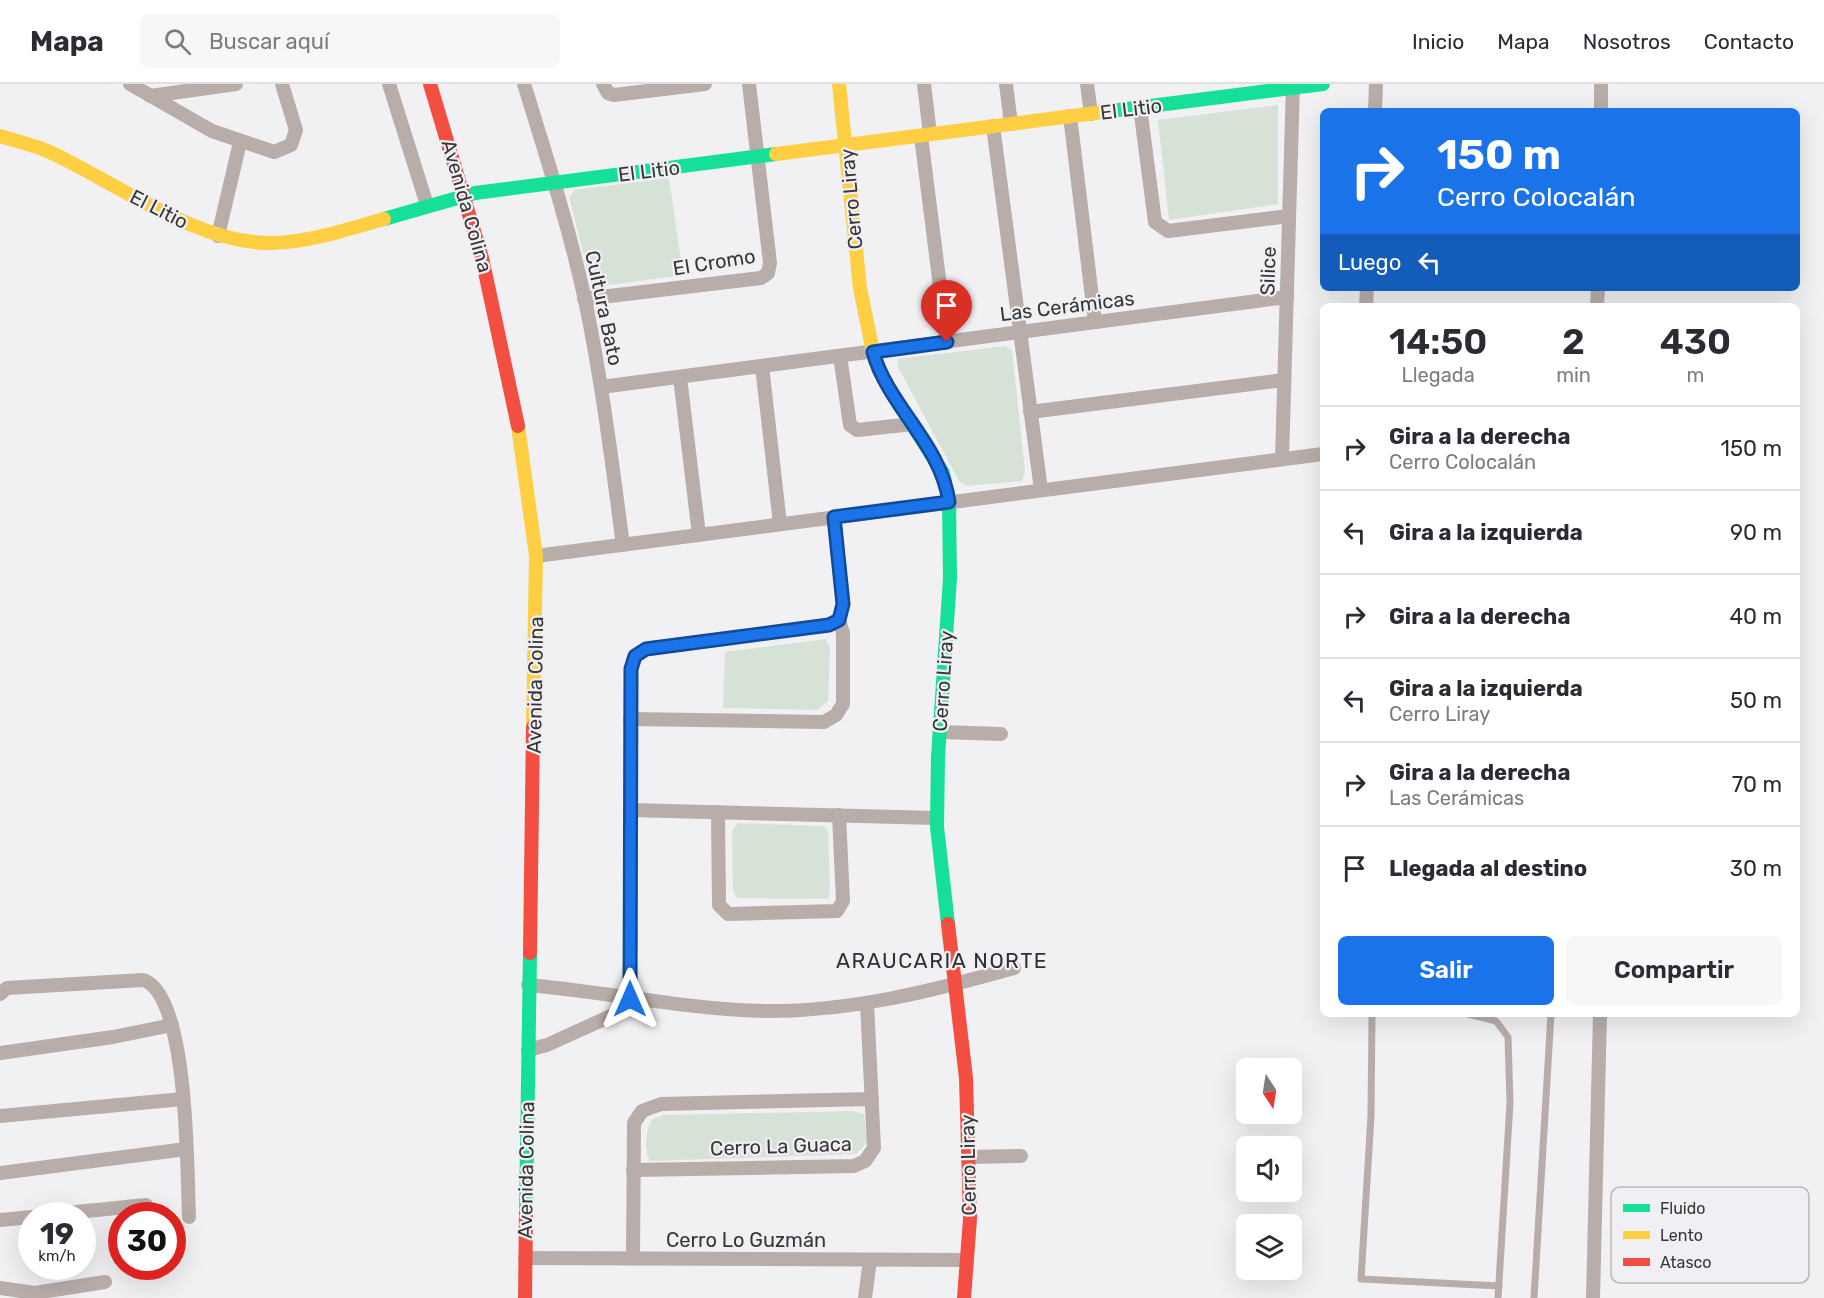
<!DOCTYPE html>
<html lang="es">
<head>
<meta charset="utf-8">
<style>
	:root { --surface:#fff; --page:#f7f7f7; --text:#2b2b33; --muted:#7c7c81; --line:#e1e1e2; --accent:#1a73e8 }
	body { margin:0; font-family:Rubik,sans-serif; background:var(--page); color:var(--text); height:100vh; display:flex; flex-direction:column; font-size:22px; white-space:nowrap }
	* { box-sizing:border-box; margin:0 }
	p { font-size:20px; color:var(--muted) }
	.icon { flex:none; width:33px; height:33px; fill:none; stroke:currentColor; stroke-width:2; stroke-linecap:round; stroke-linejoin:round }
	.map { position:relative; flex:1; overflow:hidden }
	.sheet { position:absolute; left:1320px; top:219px; width:480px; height:714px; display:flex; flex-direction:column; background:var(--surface); border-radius:9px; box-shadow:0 6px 24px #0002 }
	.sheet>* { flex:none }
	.banner { position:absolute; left:1320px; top:24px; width:480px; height:183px; border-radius:9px; box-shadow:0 6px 24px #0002; background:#1a73e8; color:#fff; overflow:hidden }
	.needle { width:39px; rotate:168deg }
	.tools { position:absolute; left:1236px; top:974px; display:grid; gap:12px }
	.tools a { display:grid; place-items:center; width:66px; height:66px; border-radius:9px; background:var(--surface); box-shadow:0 6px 24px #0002; font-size:30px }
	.speed { position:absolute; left:18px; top:1118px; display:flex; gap:12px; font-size:30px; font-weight:700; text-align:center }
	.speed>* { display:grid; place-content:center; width:78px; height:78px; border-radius:50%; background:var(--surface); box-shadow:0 6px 24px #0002; line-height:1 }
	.speed small { font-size:15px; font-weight:400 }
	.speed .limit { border:9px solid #d22; background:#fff; color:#111 }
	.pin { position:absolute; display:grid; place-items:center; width:51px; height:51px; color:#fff; margin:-62px -26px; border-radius:50% 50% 50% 0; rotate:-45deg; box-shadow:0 0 6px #0007 }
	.pin .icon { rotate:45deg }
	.me { position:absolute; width:66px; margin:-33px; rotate:0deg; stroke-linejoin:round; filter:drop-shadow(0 0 4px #0008) }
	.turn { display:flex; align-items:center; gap:21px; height:126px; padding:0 18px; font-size:27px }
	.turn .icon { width:78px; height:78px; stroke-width:2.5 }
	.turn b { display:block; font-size:42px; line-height:51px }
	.then { display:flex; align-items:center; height:57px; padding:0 18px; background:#0003; gap:12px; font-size:22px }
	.eta { display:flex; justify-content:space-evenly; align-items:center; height:102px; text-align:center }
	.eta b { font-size:36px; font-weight:600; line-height:42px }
	.button { display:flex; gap:12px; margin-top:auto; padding:12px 18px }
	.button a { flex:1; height:69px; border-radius:9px; background:var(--accent); color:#fff; font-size:24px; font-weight:600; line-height:69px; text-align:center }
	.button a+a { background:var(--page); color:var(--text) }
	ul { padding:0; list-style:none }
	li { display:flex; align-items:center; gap:18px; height:84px; padding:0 18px; border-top:2px solid var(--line) }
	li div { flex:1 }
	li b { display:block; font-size:22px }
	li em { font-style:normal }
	header { display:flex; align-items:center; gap:36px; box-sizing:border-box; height:84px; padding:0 30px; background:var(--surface); border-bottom:2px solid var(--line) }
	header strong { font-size:28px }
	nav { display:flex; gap:33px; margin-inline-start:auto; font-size:21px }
	.search { width:420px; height:54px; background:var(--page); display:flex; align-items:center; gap:15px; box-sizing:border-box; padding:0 21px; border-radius:9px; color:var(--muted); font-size:22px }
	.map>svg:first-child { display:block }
</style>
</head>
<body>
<header>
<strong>Mapa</strong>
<div class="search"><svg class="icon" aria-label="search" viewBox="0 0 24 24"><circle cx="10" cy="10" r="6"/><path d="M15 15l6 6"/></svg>Buscar aquí</div>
<nav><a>Inicio</a><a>Mapa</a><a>Nosotros</a><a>Contacto</a></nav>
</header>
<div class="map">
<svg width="1824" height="1214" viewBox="0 0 1824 1214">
	<rect width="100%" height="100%" fill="#f1f0f2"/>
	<!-- green -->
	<g fill="#d7e2d7">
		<polygon points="1278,21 1278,120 1169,136 1158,36"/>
		<polygon points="669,94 683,191 596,203 590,196 569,113 575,106"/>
		<polygon points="1005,262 1012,266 1025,387 1022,397 966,402 959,397 898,283 897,275"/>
		<polygon points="826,555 830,564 828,617 817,626 723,624 725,568"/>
		<polygon points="738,739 824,742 828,748 830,807 828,815 737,814 733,806 732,747"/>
		<path d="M852,1027L864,1030L867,1059L856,1070L650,1077C643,1065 646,1047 652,1035L664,1031Z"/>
	</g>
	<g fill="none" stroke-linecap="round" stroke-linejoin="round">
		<!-- lane -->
		<g stroke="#b8ada9" stroke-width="7">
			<polyline points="1372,930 1371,1032 1361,1195 1499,1202"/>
			<polyline points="1468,930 1496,937 1508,953 1510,1019 1498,1214"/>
			<polyline points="1534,1214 1551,930"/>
		</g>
		<!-- street -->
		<g stroke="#b8ada9" stroke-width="14">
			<polyline points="130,0 212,47 274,68 291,61 296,46 282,0"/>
			<polyline points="389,0 427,121"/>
			<path d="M524,0C546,71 569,143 585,216C602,297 612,379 623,461"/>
			<polyline points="603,0 608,9 614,11 705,0"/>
			<polyline points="924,0 930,50"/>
			<polyline points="1006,0 1011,40"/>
			<polyline points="1087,0 1091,30"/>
			<polyline points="150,12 236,0"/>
			<polyline points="1140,23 1155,138 1168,147 1289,132"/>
			<polyline points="1375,27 1376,0"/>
			<polyline points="1601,27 1601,0"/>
			<polyline points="1070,32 1095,238"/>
			<polyline points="993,42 1041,406"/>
			<polyline points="921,52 947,258"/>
			<polyline points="218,152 240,58"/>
			<polyline points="584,215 761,194 768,189 770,179 749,0"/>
			<polyline points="1366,222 1367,204"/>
			<polyline points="1597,222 1598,204"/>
			<polyline points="840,272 850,341 857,346 913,340"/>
			<polyline points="762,282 780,440"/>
			<polyline points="680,293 699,451"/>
			<polyline points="601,303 1287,213"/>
			<polyline points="1030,328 1284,296"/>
			<polyline points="1282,375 1293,0"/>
			<polyline points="536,472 1323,370"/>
			<polyline points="630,635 824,638 836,631 843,620 843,549 839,536 843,520 834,433"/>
			<polyline points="940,648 1001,650"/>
			<polyline points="630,726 937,734"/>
			<polyline points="718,728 719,821 728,830 837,827 843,817 839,731"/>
			<path d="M528,901C607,908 685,925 764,927C850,928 932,907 1014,884"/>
			<path d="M0,910L7,904L143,896C189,909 187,1090 189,1133"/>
			<polyline points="630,915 631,585 635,572 646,565 829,541 839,536"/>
			<polyline points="528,966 547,961 644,917"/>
			<polyline points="0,969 113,953 172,941"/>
			<polyline points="0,1032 183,1015"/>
			<polyline points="969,1073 1021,1072"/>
			<polyline points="633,1086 854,1082 865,1077 874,1064 867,919"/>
			<polyline points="0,1089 186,1065"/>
			<polyline points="47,1131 146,1121"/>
			<polyline points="0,1136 32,1133"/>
			<polyline points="525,1174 967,1176"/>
			<polyline points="633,1174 634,1039 642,1027 661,1020 872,1015"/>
			<polyline points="0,1204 35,1209 105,1198"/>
			<polyline points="865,1214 870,1176"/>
			<polyline points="1593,1214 1600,930"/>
		</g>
		<!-- fast -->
		<g stroke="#16e098" stroke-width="14">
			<polyline points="1111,27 1323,0"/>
			<polyline points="384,135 475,109 776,70"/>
			<polyline points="910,337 943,389 949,418 950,494 938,673 937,743 948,840"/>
			<polyline points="526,1129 530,869"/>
		</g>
		<!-- slow -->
		<g stroke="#ffcf43" stroke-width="14">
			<polyline points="839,0 860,204 873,268 879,287 910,337"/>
			<path d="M0,52C18,58 39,62 56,71C120,102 201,161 273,159C311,158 348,145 384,135"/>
			<polyline points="776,70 1111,27"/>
			<polyline points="518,342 536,472 533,643"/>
		</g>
		<!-- jam -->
		<g stroke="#f24e42" stroke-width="14">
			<polyline points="430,0 482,174 518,342"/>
			<polyline points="948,840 966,994 970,1135 964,1214"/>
			<polyline points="530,869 533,643"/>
			<polyline points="525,1214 526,1129"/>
		</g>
	</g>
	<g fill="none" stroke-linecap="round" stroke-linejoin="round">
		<!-- route casing -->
		<g stroke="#114b97" stroke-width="15">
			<path id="route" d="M630,915L631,585L635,572L646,565L829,541L839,536L843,520L834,433L949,418C941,360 888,322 873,268L947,258"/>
		</g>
		<!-- route -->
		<use href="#route" stroke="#1a73e8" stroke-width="10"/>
	</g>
	<g text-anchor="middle" stroke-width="4.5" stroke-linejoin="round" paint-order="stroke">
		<!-- street labels -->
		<g font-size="20" fill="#363637" stroke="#f0eff3">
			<text transform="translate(1131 25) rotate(-7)" y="7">El Litio</text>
			<text transform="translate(649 87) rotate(-7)" y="7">El Litio</text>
			<text transform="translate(851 115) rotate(-95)" y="7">Cerro Liray</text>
			<text transform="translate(467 122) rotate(74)" y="7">Avenida Colina</text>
			<text transform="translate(159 125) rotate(27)" y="7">El Litio</text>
			<text transform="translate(714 178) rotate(-9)" y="7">El Cromo</text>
			<text transform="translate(1268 187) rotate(-88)" y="7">Silice</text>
			<text transform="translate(1067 222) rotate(-7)" y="7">Las Cerámicas</text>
			<text transform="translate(604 224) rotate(78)" y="7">Cultura Bato</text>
			<text transform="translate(943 597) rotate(-86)" y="7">Cerro Liray</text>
			<text transform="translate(535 601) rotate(-89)" y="7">Avenida Colina</text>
			<text transform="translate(781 1062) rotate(-2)" y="7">Cerro La Guaca</text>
			<text transform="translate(968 1081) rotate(-91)" y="7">Cerro Liray</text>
			<text transform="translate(526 1086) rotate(-89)" y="7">Avenida Colina</text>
			<text x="746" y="1163">Cerro Lo Guzmán</text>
		</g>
		<!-- neighbourhood labels -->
		<g font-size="21" letter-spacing="1.5" fill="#302f32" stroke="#f0eff3">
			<text x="942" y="884">ARAUCARIA NORTE</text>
		</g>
	</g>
	<!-- legend -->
	<rect x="1611" y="1103" width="198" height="96" rx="9" fill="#f0eff3" stroke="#b8b8bb" stroke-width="1.5"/>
	<rect x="1623" y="1120" width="27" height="8" fill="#16e098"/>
	<rect x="1623" y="1147" width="27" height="8" fill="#ffcf43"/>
	<rect x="1623" y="1174" width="27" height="8" fill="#f24e42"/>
	<g font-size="16" fill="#363637">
		<text x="1660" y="1130">Fluido</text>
		<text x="1660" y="1157">Lento</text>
		<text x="1660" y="1184">Atasco</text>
	</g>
</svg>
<div class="tools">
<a><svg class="needle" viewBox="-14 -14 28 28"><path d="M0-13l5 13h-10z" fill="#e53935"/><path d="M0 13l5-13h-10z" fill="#7c7c81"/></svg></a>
<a><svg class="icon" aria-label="sound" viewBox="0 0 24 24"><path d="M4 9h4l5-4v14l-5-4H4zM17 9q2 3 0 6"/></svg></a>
<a><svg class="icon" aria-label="layers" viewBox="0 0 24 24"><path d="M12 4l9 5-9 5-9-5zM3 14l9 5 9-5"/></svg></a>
</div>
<div class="speed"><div>19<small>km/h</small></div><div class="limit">30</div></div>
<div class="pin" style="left:947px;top:258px;background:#d93025"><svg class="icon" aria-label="arrive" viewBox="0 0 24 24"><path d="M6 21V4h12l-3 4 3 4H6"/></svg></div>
<svg class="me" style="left:630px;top:915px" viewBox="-20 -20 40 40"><path d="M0-17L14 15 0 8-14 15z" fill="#1a73e8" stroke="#fff" stroke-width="4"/></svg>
<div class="banner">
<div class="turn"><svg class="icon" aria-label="right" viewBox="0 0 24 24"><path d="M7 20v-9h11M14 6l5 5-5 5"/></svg><div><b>150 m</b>Cerro Colocalán</div></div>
<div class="then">Luego<svg class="icon" aria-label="left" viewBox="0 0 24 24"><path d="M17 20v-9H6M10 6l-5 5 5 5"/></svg></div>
</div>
<section class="sheet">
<div class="eta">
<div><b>14:50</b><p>Llegada</p></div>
<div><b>2</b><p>min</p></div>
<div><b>430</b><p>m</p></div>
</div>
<ul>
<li><svg class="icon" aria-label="right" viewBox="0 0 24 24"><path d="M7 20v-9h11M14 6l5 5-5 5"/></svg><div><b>Gira a la derecha</b><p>Cerro Colocalán</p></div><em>150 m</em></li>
<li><svg class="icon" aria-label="left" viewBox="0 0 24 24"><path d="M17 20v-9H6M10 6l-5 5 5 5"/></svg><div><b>Gira a la izquierda</b></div><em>90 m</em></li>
<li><svg class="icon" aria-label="right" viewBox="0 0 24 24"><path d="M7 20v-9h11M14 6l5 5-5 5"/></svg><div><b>Gira a la derecha</b></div><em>40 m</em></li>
<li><svg class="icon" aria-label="left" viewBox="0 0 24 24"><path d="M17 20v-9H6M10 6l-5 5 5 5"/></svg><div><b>Gira a la izquierda</b><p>Cerro Liray</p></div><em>50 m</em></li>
<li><svg class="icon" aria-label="right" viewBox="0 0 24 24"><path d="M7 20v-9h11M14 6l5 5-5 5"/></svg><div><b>Gira a la derecha</b><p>Las Cerámicas</p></div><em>70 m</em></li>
<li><svg class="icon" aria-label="arrive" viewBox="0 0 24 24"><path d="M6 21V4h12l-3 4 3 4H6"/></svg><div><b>Llegada al destino</b></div><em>30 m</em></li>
</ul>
<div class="button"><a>Salir</a><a>Compartir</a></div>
</section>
</div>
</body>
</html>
